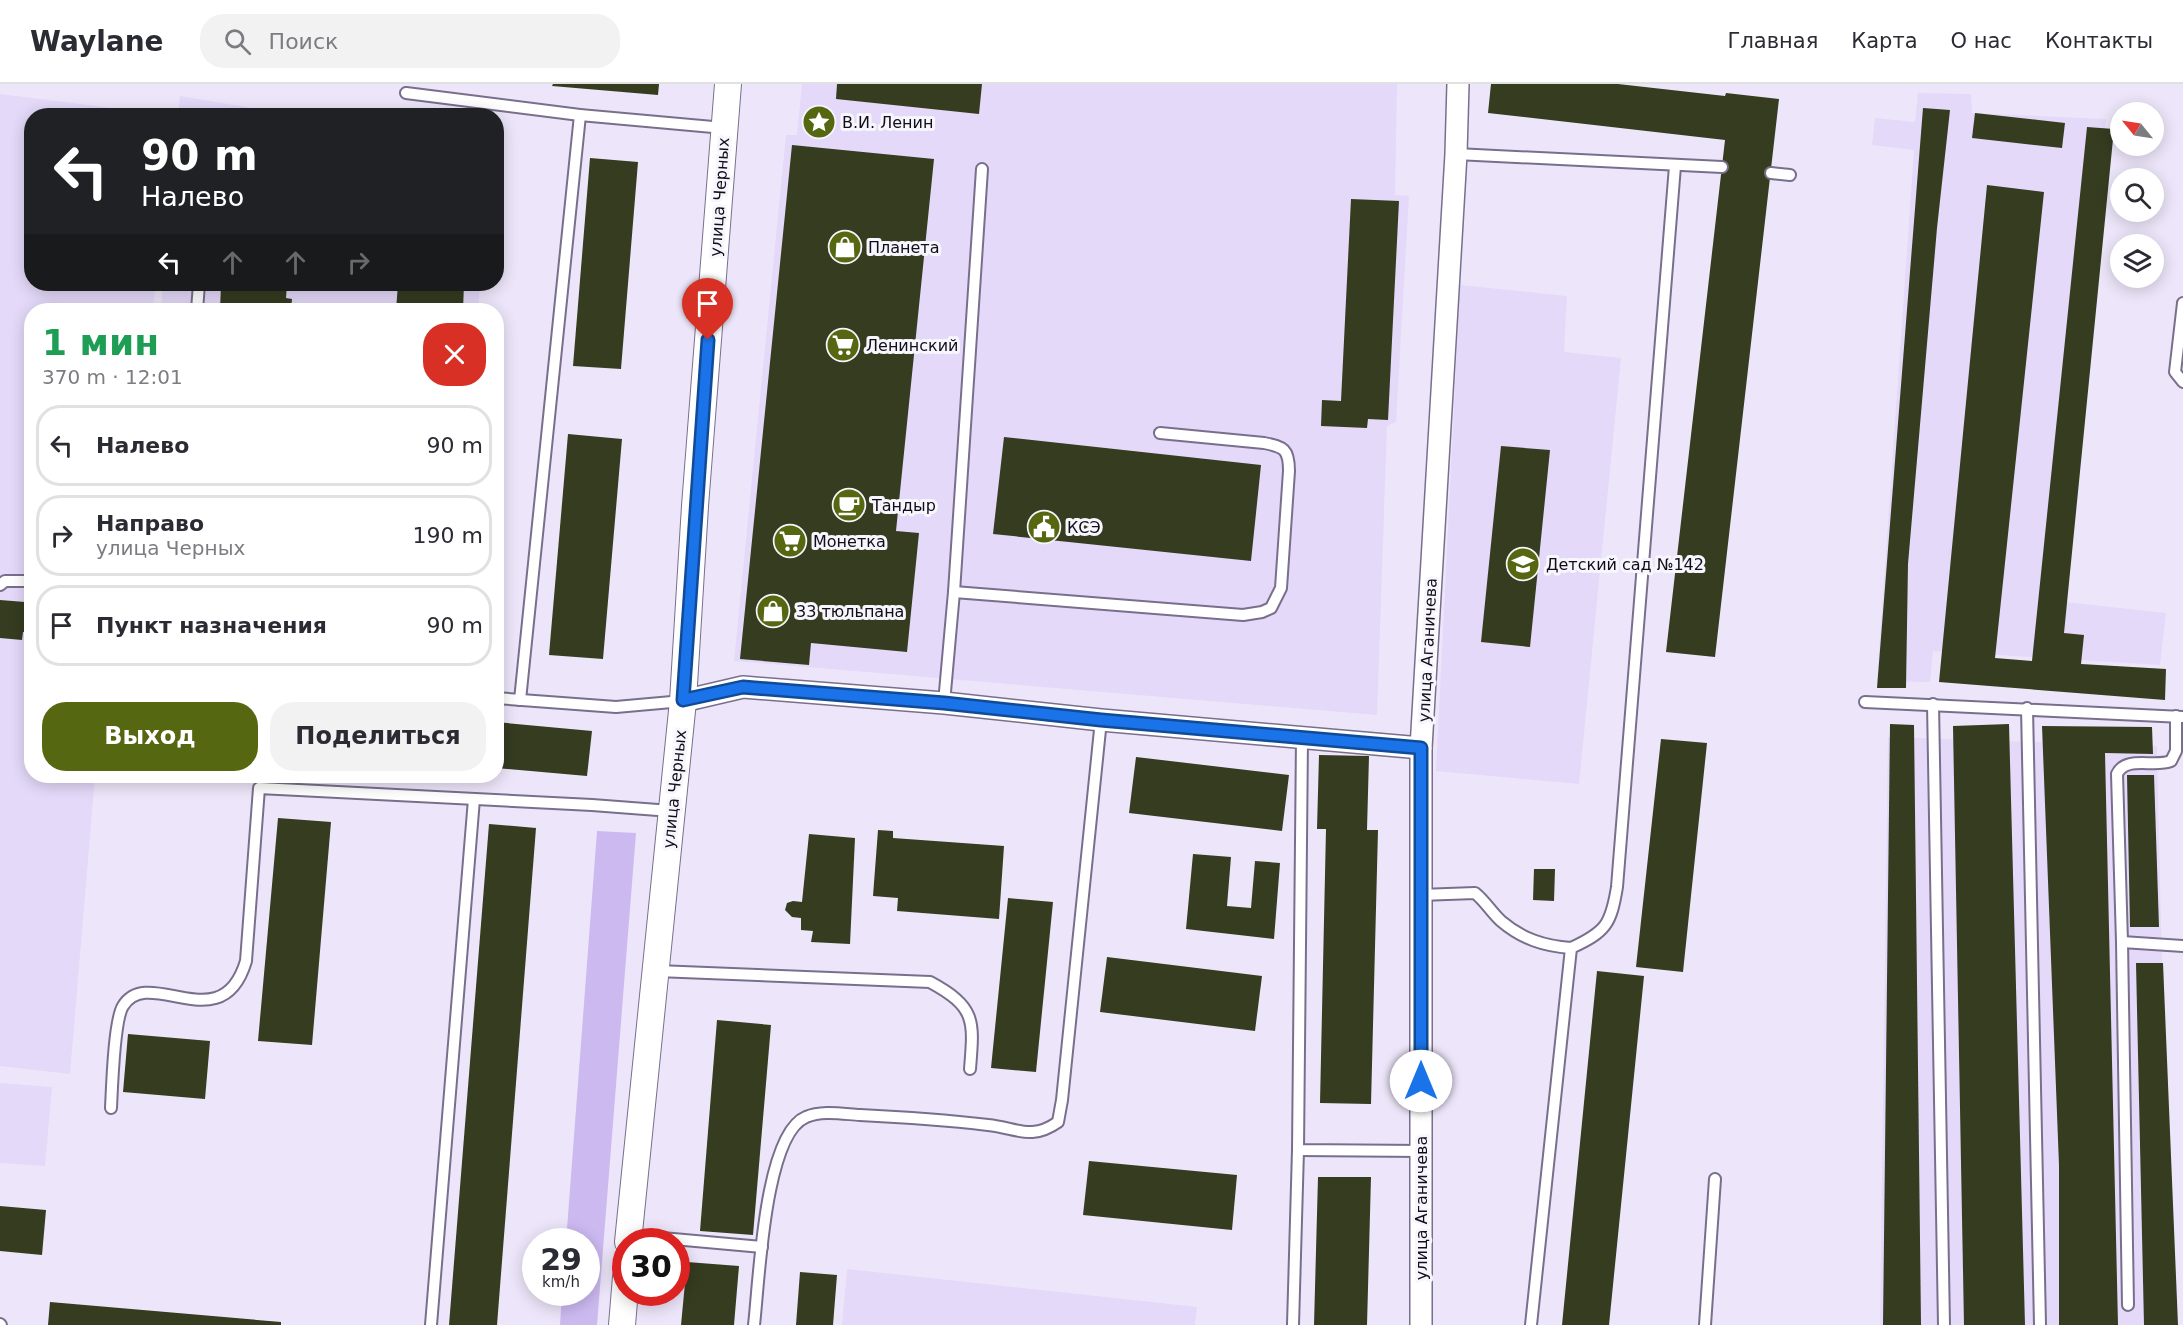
<!DOCTYPE html>
<html lang="ru">
<head>
<meta charset="utf-8">
<style>
	:root { --surface:#fff; --page:#f2f2f3; --text:#2b2b33; --muted:#7c7c81; --line:#e1e1e2; --accent:#566711 }
	body { margin:0; font-family:"DejaVu Sans",sans-serif; background:var(--page); color:var(--text); height:100vh; display:flex; flex-direction:column; font-size:22px; white-space:nowrap }
	* { box-sizing:border-box; margin:0 }
	p { font-size:20px; color:var(--muted) }
	.icon { flex:none; width:33px; height:33px; fill:none; stroke:currentColor; stroke-width:2; stroke-linecap:round; stroke-linejoin:round }
	.map { position:relative; flex:1; overflow:hidden }
	.drawer { position:absolute; left:24px; top:219px; width:480px; height:480px; display:flex; flex-direction:column; background:var(--surface); border-radius:24px; box-shadow:0 3px 15px #0003 }
	.drawer>* { flex:none }
	.top-card { position:absolute; left:24px; top:24px; width:480px; height:183px; border-radius:24px; box-shadow:0 3px 15px #0003; background:#202124; color:#fff; overflow:hidden }
	.needle { width:39px; rotate:300deg }
	.controls { position:absolute; left:2110px; top:18px; display:grid; gap:12px }
	.controls a { display:grid; place-items:center; width:54px; height:54px; border-radius:50%; background:var(--surface); box-shadow:0 3px 15px #0003; font-size:30px }
	.speed { position:absolute; left:522px; top:1144px; display:flex; gap:12px; font-size:30px; font-weight:700; text-align:center }
	.speed>* { display:grid; place-content:center; width:78px; height:78px; border-radius:50%; background:var(--surface); box-shadow:0 3px 15px #0003; line-height:1 }
	.speed small { font-size:15px; font-weight:400 }
	.speed .limit { border:9px solid #d22; background:#fff; color:#111 }
	.pin { position:absolute; display:grid; place-items:center; width:51px; height:51px; color:#fff; margin:-62px -26px; border-radius:50% 50% 50% 0; rotate:-45deg; box-shadow:0 0 6px #0007 }
	.pin .icon { rotate:45deg }
	.me { position:absolute; width:66px; margin:-33px; rotate:0deg; stroke-linejoin:round; filter:drop-shadow(0 0 4px #0008) }
	.turn { display:flex; align-items:center; gap:21px; height:126px; padding:0 18px; font-size:27px }
	.turn .icon { width:78px; height:78px; stroke-width:2.5 }
	.turn b { display:block; font-size:42px; line-height:51px }
	.lanes { display:flex; align-items:center; height:57px; padding:0 18px; background:#0003; justify-content:center; gap:30px; direction:ltr }
	.lanes .off { opacity:.35 }
	.round { display:grid; place-items:center; flex:none; width:63px; height:63px; border-radius:24px; background:var(--page) }
	.overview { display:flex; align-items:center; justify-content:space-between; height:102px; padding:0 18px }
	h1 { font-size:36px; font-weight:800; line-height:45px; color:#1e9e55 }
	.cta { display:flex; gap:12px; margin-top:auto; padding:12px 18px }
	.cta a { flex:1; height:69px; border-radius:24px; background:var(--accent); color:#fff; font-size:24px; font-weight:800; line-height:69px; text-align:center }
	.cta a+a { background:var(--page); color:var(--text) }
	ul { padding:0; list-style:none }
	li { display:flex; align-items:center; gap:18px; height:81px; margin:0 12px 9px; padding:0 6px; border:3px solid var(--line); border-radius:24px }
	li div { flex:1 }
	li b { display:block; font-size:22px }
	li em { font-style:normal }
	header { display:flex; align-items:center; gap:36px; box-sizing:border-box; height:84px; padding:0 30px; background:var(--surface); border-bottom:2px solid var(--line) }
	header strong { font-size:28px }
	nav { display:flex; gap:33px; margin-inline-start:auto; font-size:21px }
	.search { width:420px; height:54px; background:var(--page); display:flex; align-items:center; gap:15px; box-sizing:border-box; padding:0 21px; border-radius:24px; color:var(--muted); font-size:22px }
	.map>svg:first-child { display:block }
</style>
</head>
<body>
<header>
<strong>Waylane</strong>
<div class="search"><svg class="icon" aria-label="search" viewBox="0 0 24 24"><circle cx="10" cy="10" r="6"/><path d="M15 15l6 6"/></svg>Поиск</div>
<nav><a>Главная</a><a>Карта</a><a>О нас</a><a>Контакты</a></nav>
</header>
<div class="map">
<svg width="2183" height="1241" viewBox="0 0 2183 1241">
	<rect width="100%" height="100%" fill="#ede6fa"/>
	<!-- built -->
	<g fill="#e4d9f9">
		<polygon points="802,0 1397,0 1395,111 1409,112 1396,338 1387,342 1377,631 734,577 786,51 797,51"/>
		<polygon points="1918,9 1971,10 1972,29 2106,35 2056,517 2166,529 2160,581 1933,567 1930,598 1877,597 1914,66 1872,61 1875,34 1915,38"/>
		<polygon points="0,10 168,31 32,32 32,200 156,200 152,226 32,226 32,692 95,692 70,990 0,982"/>
		<polygon points="180,12 293,31 178,31"/>
		<polygon points="163,200 480,200 478,226 161,226"/>
		<polygon points="1460,201 1567,212 1564,268 1621,274 1579,700 1436,687"/>
		<polygon points="1888,653 2157,662 2170,1241 1880,1241"/>
		<polygon points="0,999 52,1003 45,1082 0,1079"/>
		<polygon points="847,1185 1197,1223 1195,1241 842,1241"/>
	</g>
	<!-- green -->
	<polygon fill="#ccb9f0" points="597,747 636,749 597,1241 560,1241 562,1209 586,1209 586,1158 566,1158"/>
	<!-- building -->
	<g fill="#353c20">
		<polygon points="553,0 659,0 658,11 552,2"/>
		<polygon points="837,0 982,0 979,30 836,15"/>
		<polygon points="1491,0 1618,0 1725,12 1726,9 1779,15 1715,573 1666,568 1725,56 1488,29"/>
		<polygon points="1923,24 1950,26 1937,144 1908,480 1906,604 1877,604"/>
		<polygon points="1975,29 2065,39 2062,64 1972,54"/>
		<polygon points="2087,43 2114,45 2064,549 2084,551 2081,580 2166,585 2165,616 1939,598 1987,101 2044,108 1995,574 2032,577"/>
		<polygon points="792,61 934,75 896,447 919,449 907,568 811,559 809,581 740,575"/>
		<polygon points="590,74 638,78 621,285 573,282"/>
		<polygon points="1351,115 1399,117 1388,336 1368,335 1367,344 1321,342 1322,316 1341,317"/>
		<polygon points="221,200 287,200 286,214 292,215 291,226 220,226"/>
		<polygon points="398,200 464,200 463,226 396,226"/>
		<polygon points="568,350 622,355 603,575 549,571"/>
		<polygon points="1004,353 1261,381 1251,477 993,450"/>
		<polygon points="1501,362 1550,366 1530,563 1481,558"/>
		<polygon points="0,516 25,518 24,526 32,527 32,549 23,548 22,556 0,554"/>
		<polygon points="496,638 592,647 587,692 496,684"/>
		<polygon points="1890,640 1914,641 1921,1241 1883,1241"/>
		<polygon points="2009,640 2025,1241 1964,1241 1953,642"/>
		<polygon points="2042,642 2152,643 2153,670 2105,669 2118,1241 2059,1241 2059,1081"/>
		<polygon points="1661,655 1707,659 1683,888 1636,883"/>
		<polygon points="1319,671 1369,672 1367,746 1378,746 1371,1020 1320,1019 1326,745 1317,745"/>
		<polygon points="1136,673 1289,691 1282,747 1129,729"/>
		<polygon points="2127,691 2154,691 2159,843 2130,843"/>
		<polygon points="278,734 331,738 312,961 258,957"/>
		<polygon points="489,740 536,744 497,1241 449,1241"/>
		<polygon points="878,746 893,747 893,754 1004,762 999,835 897,827 898,814 873,812"/>
		<polygon points="809,750 855,754 850,860 811,858 813,847 801,846 801,834 792,833 785,826 787,819 793,817 802,818"/>
		<polygon points="1193,770 1231,773 1227,822 1251,824 1255,777 1280,779 1274,855 1186,845"/>
		<polygon points="1534,785 1555,785 1554,817 1533,816"/>
		<polygon points="1008,814 1053,818 1036,988 991,984"/>
		<polygon points="1107,873 1262,892 1255,947 1100,928"/>
		<polygon points="2136,879 2163,879 2178,1241 2144,1241"/>
		<polygon points="1597,887 1644,892 1609,1241 1562,1241"/>
		<polygon points="717,936 771,941 753,1151 700,1147"/>
		<polygon points="128,950 210,957 205,1015 123,1008"/>
		<polygon points="1089,1077 1237,1091 1232,1146 1083,1131"/>
		<polygon points="1318,1093 1371,1093 1367,1241 1314,1241"/>
		<polygon points="0,1122 46,1126 42,1171 0,1167"/>
		<polygon points="687,1178 739,1182 734,1241 681,1241"/>
		<polygon points="800,1188 837,1191 833,1241 796,1241"/>
		<polygon points="50,1218 281,1238 281,1241 48,1241"/>
	</g>
	<g fill="none" stroke-linecap="round" stroke-linejoin="round">
		<!-- service casing -->
		<g stroke="#796f8c" stroke-width="14">
			<g id="service">
				<polyline points="406,9 580,31 724,44"/>
				<polyline points="1456,70 1722,83"/>
				<polyline points="1771,89 1790,91"/>
				<polyline points="2183,219 2175,288 2183,298"/>
				<polyline points="197,226 199,200"/>
				<polyline points="0,501 5,497 32,497"/>
				<path d="M954,508L1243,531L1262,528L1271,524L1281,504L1289,387C1289,365 1284,363 1264,359L1160,349"/>
				<polyline points="496,614 616,623 683,617"/>
				<polyline points="520,616 580,31"/>
				<polyline points="1865,618 2183,633"/>
				<polyline points="944,619 954,508 982,85"/>
				<polyline points="1933,620 1944,1241"/>
				<polyline points="2027,624 2040,1241"/>
				<polyline points="1302,654 1298,1066 1422,1067"/>
				<path d="M1420,811L1475,809C1485,817 1492,829 1501,837C1522,855 1544,862 1571,864"/>
				<polyline points="2122,858 2183,862"/>
				<path d="M657,887L930,898C976,923 974,936 970,985"/>
				<path d="M111,1024C112,1004 114,936 123,922C149,880 222,958 246,877L259,704L592,721L671,727"/>
				<polyline points="629,1151 762,1163"/>
				<path d="M2128,1221L2122,858L2117,690C2126,671 2154,684 2171,677L2176,667V632"/>
				<polyline points="0,1240 1,1241"/>
				<polyline points="431,1241 474,715"/>
				<path d="M754,1241C759,1200 764,1050 806,1033C822,1026 843,1030 860,1031C903,1033 946,1036 988,1041C1017,1044 1031,1057 1058,1038L1062,1016L1101,636"/>
				<polyline points="1293,1241 1298,1066"/>
				<path d="M1531,1241L1571,864C1606,848 1611,840 1617,803L1675,82"/>
				<polyline points="1705,1241 1715,1095"/>
			</g>
		</g>
		<!-- minor casing -->
		<g stroke="#796f8c" stroke-width="24">
			<g id="minor">
				<polyline points="683,617 743,603 944,619 1101,636 1421,664"/>
				<polyline points="1421,1241 1421,664 1456,70 1458,0"/>
			</g>
		</g>
		<!-- tertiary casing -->
		<g stroke="#796f8c" stroke-width="28">
			<g id="tertiary">
				<polyline points="628,1158 683,617 695,422 728,0"/>
				<polyline points="622,1241 626,1193"/>
			</g>
		</g>
		<!-- service -->
		<use href="#service" stroke="#fff" stroke-width="10"/>
		<!-- minor -->
		<use href="#minor" stroke="#fff" stroke-width="21"/>
		<!-- tertiary -->
		<use href="#tertiary" stroke="#fff" stroke-width="26"/>
	</g>
	<g fill="none" stroke-linecap="round" stroke-linejoin="round">
		<!-- route casing -->
		<g stroke="#114b97" stroke-width="15">
			<polyline id="route" points="708,256 683,616 743,603 944,619 1101,636 1421,664 1421,997"/>
		</g>
		<!-- route -->
		<use href="#route" stroke="#1a73e8" stroke-width="10"/>
	</g>
	<!-- icons -->
	<defs>
		<g id="sight-disc" transform="scale(1.725)"><circle r="9.5" fill="#566711" stroke="#f8f6fd"/><path d="M0-6L1.8-2.2L6-1.7L2.9 1.2L3.7 5.4L0 3.3L-3.7 5.4L-2.9 1.2L-6-1.7L-1.8-2.2Z" fill="#fff"/></g>
		<g id="shop-disc" transform="scale(1.725)"><circle r="9.5" fill="#566711" stroke="#f8f6fd"/><path d="M-5-2.5h2.3a2.7 3.5 0 0 1 5.4 0H5L5.5 6h-11ZM-1.5-2.5h3a1.5 2.3 0 0 0-3 0Z" fill="#fff"/></g>
		<g id="supermarket-disc" transform="scale(1.725)"><circle r="9.5" fill="#566711" stroke="#f8f6fd"/><path d="M-6-5.5h2.5l.6 2H6L4.5 2H-2.5L-4.4-4H-6ZM-1.5 3.2a1.3 1.3 0 1 0 .1 0ZM3 3.2a1.3 1.3 0 1 0 .1 0Z" fill="#fff"/></g>
		<g id="cafe-disc" transform="scale(1.725)"><circle r="9.5" fill="#566711" stroke="#f8f6fd"/><path d="M-5.5-4.5H6V0H3Q3 3.5 0 3.5H-2.5Q-5.5 3.5-5.5 0ZM3-3.2v2h1.7v-2ZM-6 4.5H4V6H-6Z" fill="#fff"/></g>
		<g id="civic-disc" transform="scale(1.725)"><circle r="9.5" fill="#566711" stroke="#f8f6fd"/><path d="M-.6-6.5H3V-4.5H.6V-3L4-1V1h2V6H-6V1h2V-1L-.6-3ZM-1.2 2.5V6h2.4V2.5Z" fill="#fff"/></g>
		<g id="school-disc" transform="scale(1.725)"><circle r="9.5" fill="#566711" stroke="#f8f6fd"/><path d="M0-5L7-2L0 1L-7-2ZM-4 1L0 2.5L4 1V4Q0 6-4 4Z" fill="#fff"/></g>
	</defs>
	<g fill-rule="evenodd">
		<use href="#sight-disc" x="819" y="38"/>
		<use href="#shop-disc" x="845" y="163"/>
		<use href="#supermarket-disc" x="843" y="261"/>
		<use href="#cafe-disc" x="849" y="421"/>
		<use href="#civic-disc" x="1044" y="443"/>
		<use href="#supermarket-disc" x="790" y="457"/>
		<use href="#school-disc" x="1523" y="480"/>
		<use href="#shop-disc" x="773" y="527"/>
	</g>
	<g text-anchor="middle" stroke-width="6" stroke-linejoin="round" paint-order="stroke">
		<!-- poi labels -->
		<g font-size="16" fill="#120e19" stroke="#f8f6fd" text-anchor="start">
			<text x="842" y="44">В.И. Ленин</text>
			<text x="868" y="169">Планета</text>
			<text x="866" y="267">Ленинский</text>
			<text x="872" y="427">Тандыр</text>
			<text x="1067" y="449">КСЭ</text>
			<text x="813" y="463">Монетка</text>
			<text x="1546" y="486">Детский сад №142</text>
			<text x="796" y="533">33 тюльпана</text>
		</g>
		<!-- street labels -->
		<g font-size="16" fill="#120e19" stroke="#f8f6fd">
			<text transform="translate(719 113) rotate(-86)" y="6">улица Черных</text>
			<text transform="translate(1427 566) rotate(-87)" y="6">улица Аганичева</text>
			<text transform="translate(674 705) rotate(-84)" y="6">улица Черных</text>
			<text transform="translate(1421 1124) rotate(-90)" y="6">улица Аганичева</text>
		</g>
	</g>
</svg>
<div class="controls">
<a><svg class="needle" viewBox="-14 -14 28 28"><path d="M0-13l5 13h-10z" fill="#e53935"/><path d="M0 13l5-13h-10z" fill="#7c7c81"/></svg></a>
<a><svg class="icon" aria-label="search" viewBox="0 0 24 24"><circle cx="10" cy="10" r="6"/><path d="M15 15l6 6"/></svg></a>
<a><svg class="icon" aria-label="layers" viewBox="0 0 24 24"><path d="M12 4l9 5-9 5-9-5zM3 14l9 5 9-5"/></svg></a>
</div>
<div class="speed"><div>29<small>km/h</small></div><div class="limit">30</div></div>
<div class="pin" style="left:708px;top:256px;background:#d93025"><svg class="icon" aria-label="arrive" viewBox="0 0 24 24"><path d="M6 21V4h12l-3 4 3 4H6"/></svg></div>
<svg class="me" style="left:1421px;top:997px" viewBox="-20 -20 40 40"><circle r="19" fill="#fff"/><path d="M0-13L10 11 0 6-10 11z" fill="#1a73e8"/></svg>
<div class="top-card">
<div class="turn"><svg class="icon" aria-label="left" viewBox="0 0 24 24"><path d="M17 20v-9H6M10 6l-5 5 5 5"/></svg><div><b>90 m</b>Налево</div></div>
<div class="lanes"><svg class="icon" aria-label="left" viewBox="0 0 24 24"><path d="M17 20v-9H6M10 6l-5 5 5 5"/></svg><svg class="icon off" aria-label="ahead" viewBox="0 0 24 24"><path d="M12 20V5M6 11l6-6 6 6"/></svg><svg class="icon off" aria-label="ahead" viewBox="0 0 24 24"><path d="M12 20V5M6 11l6-6 6 6"/></svg><svg class="icon off" aria-label="right" viewBox="0 0 24 24"><path d="M7 20v-9h11M14 6l5 5-5 5"/></svg></div>
</div>
<section class="drawer">
<div class="overview"><div><h1>1 мин</h1><p>370 m · 12:01</p></div><a class="round" style="background:#d93025;color:#fff"><svg class="icon" aria-label="close" viewBox="0 0 24 24"><path d="M6 6l12 12M18 6L6 18"/></svg></a></div>
<ul>
<li><svg class="icon" aria-label="left" viewBox="0 0 24 24"><path d="M17 20v-9H6M10 6l-5 5 5 5"/></svg><div><b>Налево</b></div><em>90 m</em></li>
<li><svg class="icon" aria-label="right" viewBox="0 0 24 24"><path d="M7 20v-9h11M14 6l5 5-5 5"/></svg><div><b>Направо</b><p>улица Черных</p></div><em>190 m</em></li>
<li><svg class="icon" aria-label="arrive" viewBox="0 0 24 24"><path d="M6 21V4h12l-3 4 3 4H6"/></svg><div><b>Пункт назначения</b></div><em>90 m</em></li>
</ul>
<div class="cta"><a>Выход</a><a>Поделиться</a></div>
</section>
</div>
</body>
</html>
